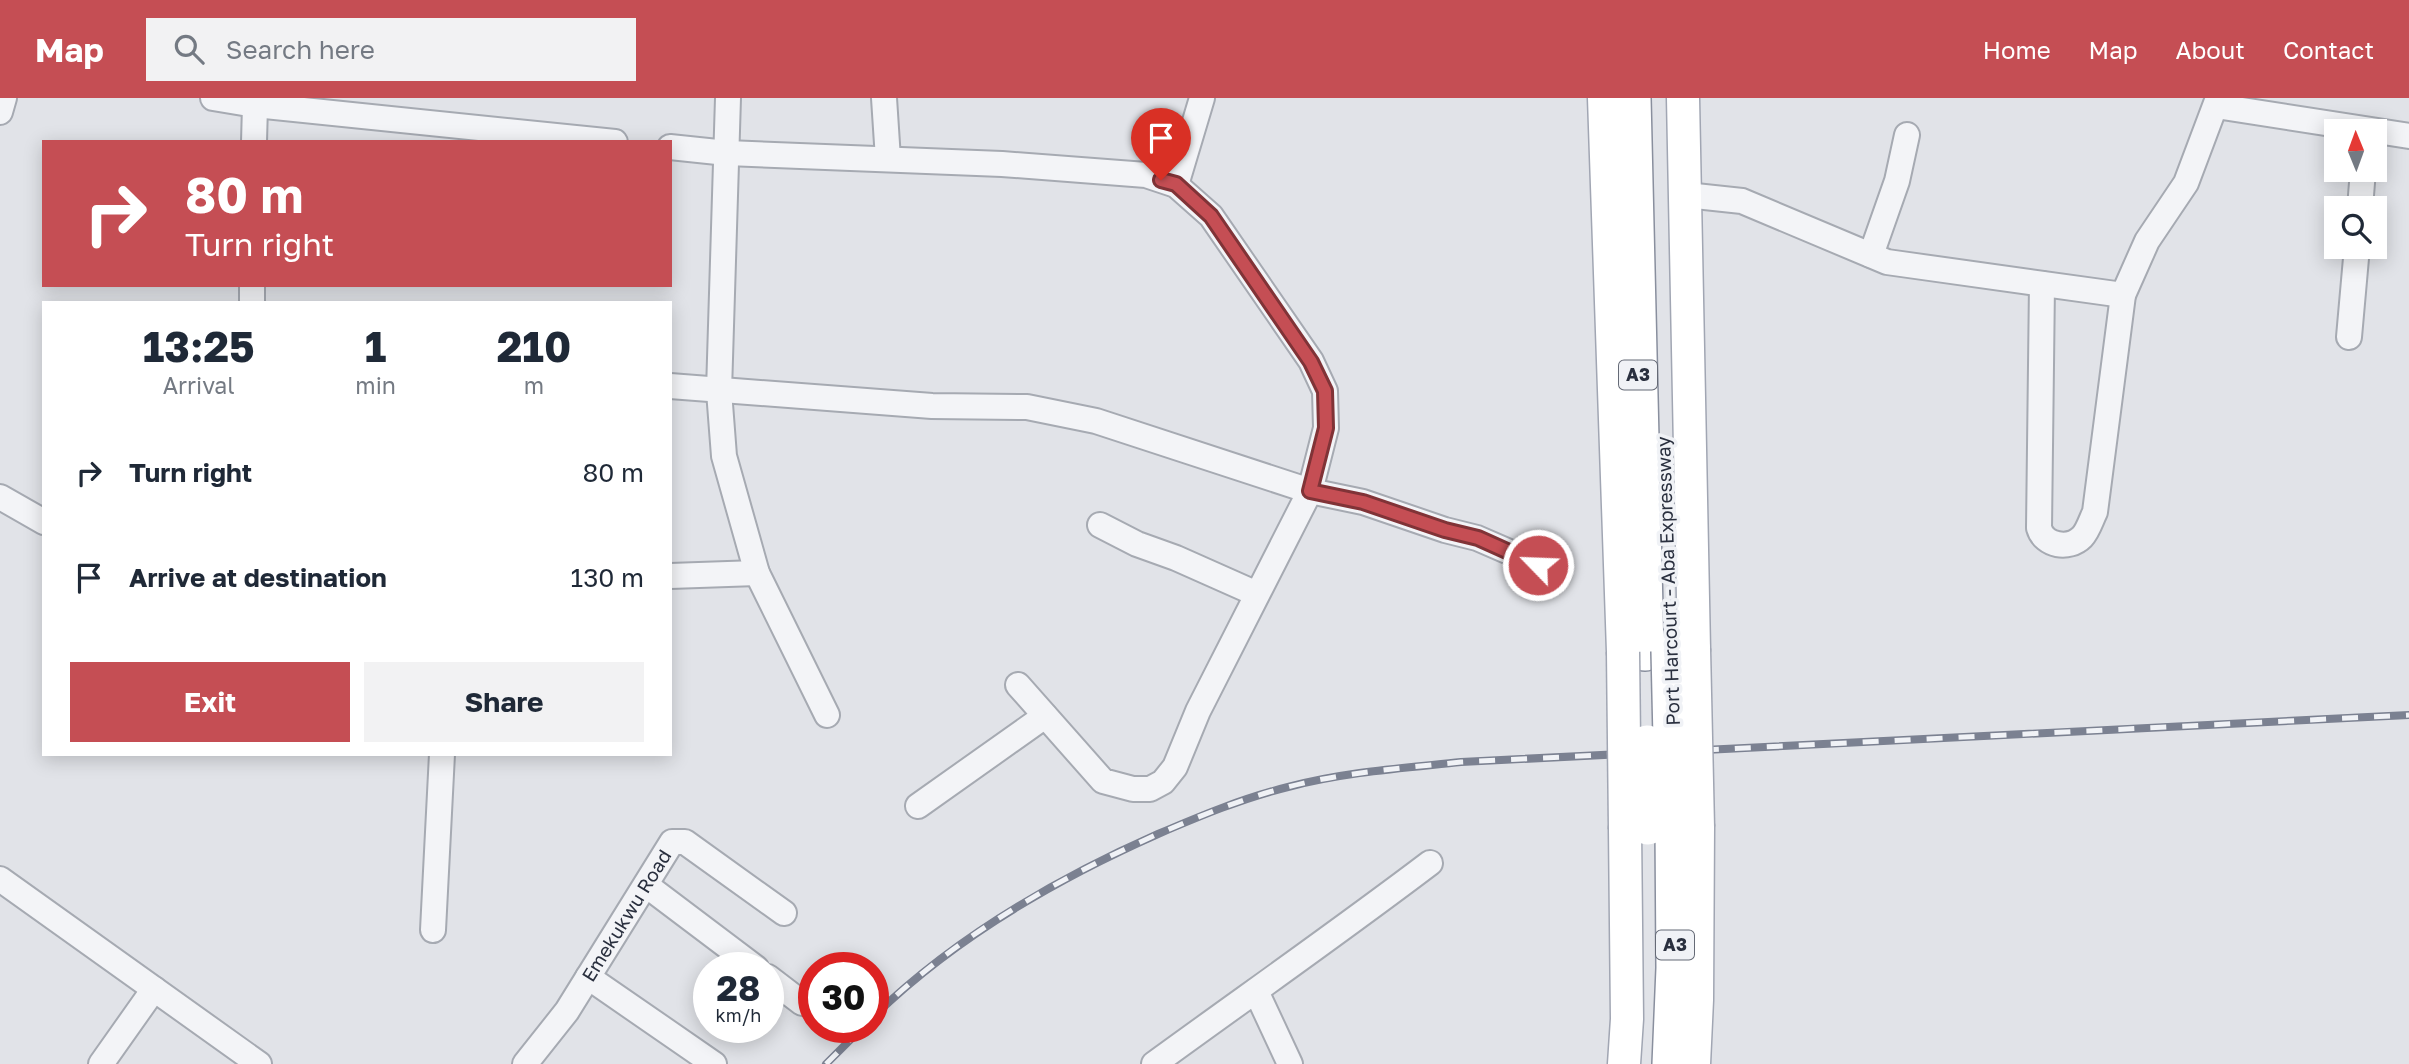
<!DOCTYPE html>
<html lang="en">
<head>
<meta charset="utf-8">
<style>
	:root { --surface:#fff; --page:#f2f2f3; --text:#1f2937; --muted:#747a83; --accent:#c54e54 }
	body { margin:0; font-family:"Golos Text",sans-serif; background:var(--page); color:var(--text); height:100vh; display:flex; flex-direction:column; font-size:26px; white-space:nowrap }
	* { box-sizing:border-box; margin:0 }
	p { font-size:23px; color:var(--muted) }
	.icon { flex:none; width:38px; height:38px; fill:none; stroke:currentColor; stroke-width:2; stroke-linecap:round; stroke-linejoin:round }
	.map { position:relative; flex:1; overflow:hidden }
	.sheet { position:absolute; left:42px; top:203px; width:630px; height:455px; display:flex; flex-direction:column; background:var(--surface); border-radius:0px; box-shadow:0 4px 18px #0003 }
	.sheet>* { flex:none }
	.guide { position:absolute; left:42px; top:42px; width:630px; height:147px; border-radius:0px; box-shadow:0 4px 18px #0003; background:#c54e54; color:#fff; overflow:hidden }
	.needle { width:46px; rotate:359deg }
	.tools { position:absolute; left:2324px; top:21px; display:grid; gap:14px }
	.tools a { display:grid; place-items:center; width:63px; height:63px; border-radius:0px; background:var(--surface); box-shadow:0 4px 18px #0003; font-size:35px }
	.speed { position:absolute; left:693px; top:854px; display:flex; gap:14px; font-size:35px; font-weight:700; text-align:center }
	.speed>* { display:grid; place-content:center; width:91px; height:91px; border-radius:50%; background:var(--surface); box-shadow:0 4px 18px #0003; line-height:1 }
	.speed small { font-size:18px; font-weight:400 }
	.speed .limit { border:10px solid #d22; background:#fff; color:#111 }
	.pin { position:absolute; display:grid; place-items:center; width:60px; height:60px; color:#fff; margin:-72px -30px; border-radius:50% 50% 50% 0; rotate:-45deg; box-shadow:0 0 7px #0007 }
	.pin .icon { rotate:45deg }
	.me { position:absolute; width:77px; margin:-38px; rotate:294deg; stroke-linejoin:round; filter:drop-shadow(0 0 5px #0008) }
	.turn { display:flex; align-items:center; gap:24px; height:147px; padding:0 28px; font-size:32px }
	.turn .icon { width:91px; height:91px; stroke-width:2.5 }
	.turn b { display:block; font-size:49px; line-height:60px }
	.eta { display:flex; justify-content:space-evenly; align-items:center; height:119px; text-align:center }
	.eta b { font-size:42px; font-weight:700; line-height:49px }
	.action { display:flex; gap:14px; margin-top:auto; padding:14px 28px }
	.action a { flex:1; height:80px; border-radius:0px; background:var(--accent); color:#fff; font-size:28px; font-weight:700; line-height:80px; text-align:center }
	.action a+a { background:var(--page); color:var(--text) }
	ul { padding:0; list-style:none }
	li { display:flex; align-items:center; gap:21px; height:105px; padding:0 28px }
	li div { flex:1 }
	li b { display:block; font-size:26px }
	li em { font-style:normal }
	header { display:flex; align-items:center; gap:42px; box-sizing:border-box; height:98px; padding:0 35px; background:var(--accent); color:#fff }
	header strong { font-size:33px }
	nav { display:flex; gap:38px; margin-inline-start:auto; font-size:24px }
	.search { width:490px; height:63px; background:var(--page); display:flex; align-items:center; gap:18px; box-sizing:border-box; padding:0 24px; border-radius:0px; color:var(--muted); font-size:26px }
	.map>svg:first-child { display:block }
</style>
</head>
<body>
<header>
<strong>Map</strong>
<div class="search"><svg class="icon" aria-label="search" viewBox="0 0 24 24"><circle cx="10" cy="10" r="6"/><path d="M15 15l6 6"/></svg>Search here</div>
<nav><a>Home</a><a>Map</a><a>About</a><a>Contact</a></nav>
</header>
<div class="map">
<svg width="2409" height="966" viewBox="0 0 2409 966">
	<rect width="100%" height="100%" fill="#e1e3e8"/>
	<g fill="none" stroke-linecap="round" stroke-linejoin="round">
		<!-- minor casing -->
		<g stroke="#a6aab2" stroke-width="28">
			<g id="minor">
				<polyline points="213,0 255,7 615,44"/>
				<polyline points="728,0 719,293 724,358 757,475 827,617"/>
				<polyline points="884,0 888,61"/>
				<polyline points="2216,8 2409,38"/>
				<polyline points="0,14 4,0"/>
				<polyline points="254,44 255,7"/>
				<polyline points="670,49 727,55 1002,66 1146,77 1176,87 1211,118 1311,263 1325,293 1326,330 1310,393 1198,613 1175,669 1163,684 1150,691 1133,691 1103,683 1018,587"/>
				<polyline points="1176,87 1202,0"/>
				<polyline points="1686,97 1742,103 1887,164 2123,197"/>
				<polyline points="2360,110 2363,72"/>
				<polyline points="1871,157 1897,83 1907,37"/>
				<path d="M2042,186L2039,430C2044,448 2069,452 2082,439C2088,433 2091,422 2095,414L2123,197L2147,143L2186,85L2218,0"/>
				<polyline points="252,205 252,187"/>
				<polyline points="2349,239 2357,149"/>
				<polyline points="670,288 932,308 1027,309 1096,323 1310,393 1363,404 1445,432 1477,440 1537,466"/>
				<polyline points="0,399 44,424"/>
				<polyline points="1100,427 1137,446 1176,460 1257,496"/>
				<polyline points="670,478 757,475"/>
				<polyline points="918,708 1045,618"/>
				<polyline points="0,781 259,966"/>
				<polyline points="646,787 756,870"/>
				<polyline points="433,832 442,656"/>
				<polyline points="588,879 714,966"/>
				<polyline points="768,879 802,905"/>
				<polyline points="1256,893 1290,966"/>
				<polyline points="101,966 154,891"/>
				<path id="s1" d="M525,966L567,913L672,744H685L784,815"/>
				<path d="M1154,966C1246,899 1339,834 1430,765"/>
			</g>
		</g>
		<!-- major casing -->
		<g stroke="#a1a6b3" stroke-width="35">
			<g id="major">
				<polyline points="1604,0 1623,554"/>
				<polyline points="1683,0 1694,551"/>
				<polyline points="1624,966 1627,921 1625,731"/>
				<polyline points="1694,966 1697,902 1698,729"/>
			</g>
		</g>
		<!-- highway casing -->
		<g stroke="#898f9e" stroke-width="40">
			<g id="highway">
				<polyline points="1632,0 1645,554"/>
				<polyline points="1671,966 1675,870 1674,728"/>
			</g>
		</g>
		<!-- minor -->
		<use href="#minor" stroke="#f3f4f7" stroke-width="24"/>
		<!-- major -->
		<use href="#major" stroke="#fff" stroke-width="32"/>
		<!-- highway -->
		<use href="#highway" stroke="#fff" stroke-width="37"/>
		<!-- rail casing -->
		<g stroke="#7b8191" stroke-width="8">
			<g id="rail">
				<path d="M873,919C954,840 1054,782 1158,736C1200,718 1243,700 1288,689C1344,674 1404,670 1461,664L2409,617"/>
				<polyline points="826,966 863,929"/>
			</g>
		</g>
		<!-- rail -->
		<use href="#rail" stroke="#f0f2f6" stroke-width="5" stroke-dasharray="16" stroke-linecap="butt"/>
		<!-- major-bridge casing -->
		<g stroke="#a1a6b3" stroke-width="35" stroke-linecap="butt">
			<g id="major-bridge">
				<polyline points="1694,551 1698,729"/>
				<polyline points="1623,554 1625,731"/>
			</g>
		</g>
		<!-- highway-bridge casing -->
		<g stroke="#898f9e" stroke-width="40" stroke-linecap="butt">
			<g id="highway-bridge">
				<polyline points="1670,553 1674,728"/>
				<polyline points="1647,646 1648,728"/>
			</g>
		</g>
		<!-- major-bridge -->
		<use href="#major-bridge" stroke="#fff" stroke-width="32"/>
		<!-- highway-bridge -->
		<use href="#highway-bridge" stroke="#fff" stroke-width="37"/>
	</g>
	<g fill="none" stroke-linecap="round" stroke-linejoin="round">
		<!-- route casing -->
		<g stroke="#803337" stroke-width="18">
			<polyline id="route" points="1161,82 1176,86 1211,118 1311,264 1325,293 1326,330 1310,393 1363,404 1445,432 1478,440 1538,467"/>
		</g>
		<!-- route -->
		<use href="#route" stroke="#c54e54" stroke-width="12"/>
	</g>
	<g text-anchor="middle" stroke-width="7" stroke-linejoin="round" paint-order="stroke">
		<!-- shield labels -->
		<g fill="#f0f2f6" stroke="#656a76" stroke-width="2">
			<rect x="1619" y="262.5" width="38" height="29" rx="5"/>
			<rect x="1656" y="832.5" width="38" height="29" rx="5"/>
		</g>
		<g font-size="18" font-weight="bold" fill="#2a303f">
			<text x="1638" y="283">A3</text>
			<text x="1675" y="853">A3</text>
		</g>
		<!-- street labels -->
		<g font-size="19" fill="#2a303f" stroke="#f0f2f6">
			<text transform="translate(1668 483) rotate(-92)" y="7">Port Harcourt - Aba Expressway</text>
			<text dy="7" stroke="none"><textPath href="#s1" startOffset="180">Emekukwu Road</textPath></text>
		</g>
	</g>
</svg>
<div class="tools">
<a><svg class="needle" viewBox="-14 -14 28 28"><path d="M0-13l5 13h-10z" fill="#e53935"/><path d="M0 13l5-13h-10z" fill="#747a83"/></svg></a>
<a><svg class="icon" aria-label="search" viewBox="0 0 24 24"><circle cx="10" cy="10" r="6"/><path d="M15 15l6 6"/></svg></a>
</div>
<div class="speed"><div>28<small>km/h</small></div><div class="limit">30</div></div>
<div class="pin" style="left:1161px;top:82px;background:#d93025"><svg class="icon" aria-label="arrive" viewBox="0 0 24 24"><path d="M6 21V4h12l-3 4 3 4H6"/></svg></div>
<svg class="me" style="left:1538px;top:467px" viewBox="-20 -20 40 40"><circle r="17" fill="#c54e54" stroke="#fff" stroke-width="3"/><path d="M0-11L8 9 0 5-8 9z" fill="#fff"/></svg>
<div class="guide">
<div class="turn"><svg class="icon" aria-label="right" viewBox="0 0 24 24"><path d="M7 20v-9h11M14 6l5 5-5 5"/></svg><div><b>80 m</b>Turn right</div></div>
</div>
<section class="sheet">
<div class="eta">
<div><b>13:25</b><p>Arrival</p></div>
<div><b>1</b><p>min</p></div>
<div><b>210</b><p>m</p></div>
</div>
<ul>
<li><svg class="icon" aria-label="right" viewBox="0 0 24 24"><path d="M7 20v-9h11M14 6l5 5-5 5"/></svg><div><b>Turn right</b></div><em>80 m</em></li>
<li><svg class="icon" aria-label="arrive" viewBox="0 0 24 24"><path d="M6 21V4h12l-3 4 3 4H6"/></svg><div><b>Arrive at destination</b></div><em>130 m</em></li>
</ul>
<div class="action"><a>Exit</a><a>Share</a></div>
</section>
</div>
</body>
</html>
